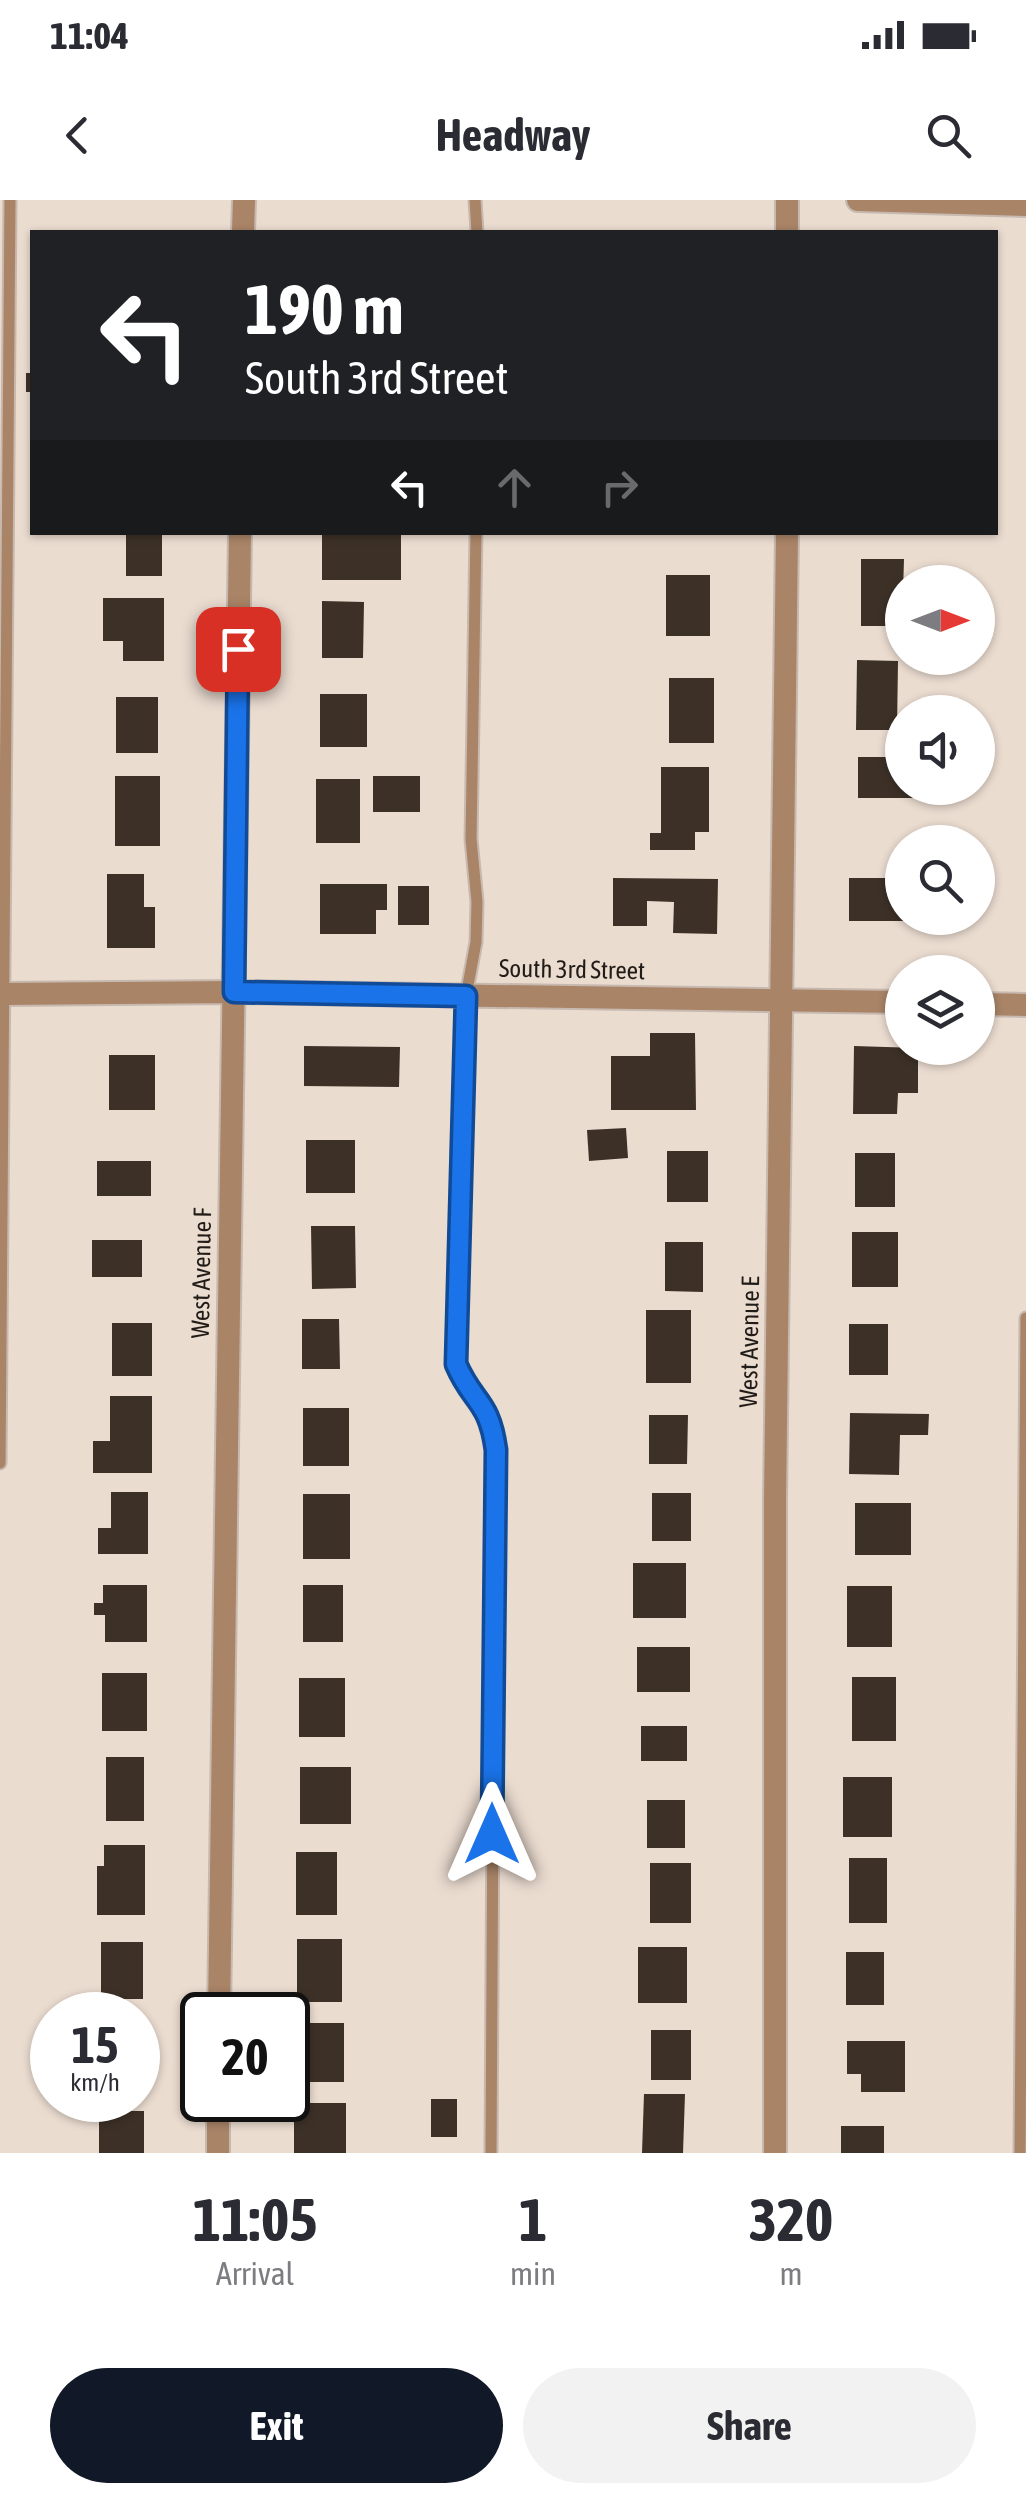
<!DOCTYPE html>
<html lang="en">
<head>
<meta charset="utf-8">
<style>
	:root { --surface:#fff; --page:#f2f2f3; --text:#2b2b33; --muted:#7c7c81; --accent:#111827 }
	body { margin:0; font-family:"Asap Condensed",sans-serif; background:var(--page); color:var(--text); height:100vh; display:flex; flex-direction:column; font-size:38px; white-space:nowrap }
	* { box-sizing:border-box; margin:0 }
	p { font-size:32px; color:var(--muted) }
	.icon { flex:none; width:55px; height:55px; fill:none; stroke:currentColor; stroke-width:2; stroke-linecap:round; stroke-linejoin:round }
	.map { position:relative; height:1953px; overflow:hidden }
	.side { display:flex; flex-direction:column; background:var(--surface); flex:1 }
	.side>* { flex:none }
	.banner { position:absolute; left:30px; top:30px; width:968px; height:305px; border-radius:0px; box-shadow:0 2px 8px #0004; background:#202124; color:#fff; overflow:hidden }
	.needle { width:65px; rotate:90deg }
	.tools { position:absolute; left:885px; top:365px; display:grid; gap:20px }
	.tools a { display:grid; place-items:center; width:110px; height:110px; border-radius:50%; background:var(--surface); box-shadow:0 2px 8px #0004; font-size:50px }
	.speed { position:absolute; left:30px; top:1792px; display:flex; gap:20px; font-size:50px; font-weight:700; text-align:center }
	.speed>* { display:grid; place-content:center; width:130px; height:130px; border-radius:50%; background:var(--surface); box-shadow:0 2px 8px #0004; line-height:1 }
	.speed small { font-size:25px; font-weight:400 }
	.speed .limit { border:5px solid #111; border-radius:15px; background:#fff; color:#111 }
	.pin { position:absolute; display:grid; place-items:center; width:85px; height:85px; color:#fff; margin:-42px; border-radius:20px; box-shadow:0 5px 15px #0006 }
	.me { position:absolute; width:110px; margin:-55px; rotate:0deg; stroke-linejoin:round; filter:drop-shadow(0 0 8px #0008) }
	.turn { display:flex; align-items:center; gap:35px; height:210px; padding:0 50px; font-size:45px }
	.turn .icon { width:130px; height:130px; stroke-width:2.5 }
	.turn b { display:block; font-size:70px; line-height:85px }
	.lanes { display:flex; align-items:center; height:95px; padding:0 50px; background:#0003; justify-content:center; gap:50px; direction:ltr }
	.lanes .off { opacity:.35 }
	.eta { display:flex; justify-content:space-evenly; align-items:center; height:170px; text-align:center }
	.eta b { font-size:60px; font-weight:700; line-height:70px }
	.cta { display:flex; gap:20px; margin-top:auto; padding:20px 50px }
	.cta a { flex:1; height:115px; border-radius:60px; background:var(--accent); color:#fff; font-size:40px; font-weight:700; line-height:115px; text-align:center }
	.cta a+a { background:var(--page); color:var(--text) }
	.status { display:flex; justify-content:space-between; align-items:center; height:70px; padding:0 50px; background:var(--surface); direction:ltr }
	.status svg { height:28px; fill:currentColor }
	header { display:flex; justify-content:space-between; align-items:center; height:130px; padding:0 50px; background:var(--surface); font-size:45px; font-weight:700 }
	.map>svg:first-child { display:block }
</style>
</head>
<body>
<div class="status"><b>11:04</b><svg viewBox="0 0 49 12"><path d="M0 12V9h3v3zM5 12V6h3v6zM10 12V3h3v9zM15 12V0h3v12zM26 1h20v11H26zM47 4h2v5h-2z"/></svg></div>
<header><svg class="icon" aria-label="back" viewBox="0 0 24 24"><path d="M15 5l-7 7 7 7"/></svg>Headway<svg class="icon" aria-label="search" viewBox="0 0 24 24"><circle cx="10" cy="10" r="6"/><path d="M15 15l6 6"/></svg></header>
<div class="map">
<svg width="1026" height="1953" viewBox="0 0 1026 1953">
	<rect width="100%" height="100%" fill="#ebdcd0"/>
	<!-- building -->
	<g fill="#3d3127">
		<rect x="26" y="173" width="6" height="19"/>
		<rect x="126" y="332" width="36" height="44"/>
		<rect x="322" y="332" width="79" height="48"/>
		<polygon points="861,359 904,359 902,426 861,426"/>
		<rect x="666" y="375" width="44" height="61"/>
		<polygon points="103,398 164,398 164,461 123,461 123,441 103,441"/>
		<polygon points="322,401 364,402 363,458 322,458"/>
		<polygon points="857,460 898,461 897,530 856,530"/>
		<rect x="669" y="478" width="45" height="65"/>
		<rect x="320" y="494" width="47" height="53"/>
		<rect x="116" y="497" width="42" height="56"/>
		<polygon points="858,557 902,557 902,588 914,588 914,598 858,598"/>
		<polygon points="661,567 709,567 709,632 695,632 695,650 650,650 650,633 661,633"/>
		<rect x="115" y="576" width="45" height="70"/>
		<rect x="373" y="576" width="47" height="36"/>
		<rect x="316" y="579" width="44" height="64"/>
		<polygon points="107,674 144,674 144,707 155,707 155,748 107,748"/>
		<polygon points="613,678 718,679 717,734 673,733 674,702 647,701 647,726 613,726"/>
		<polygon points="849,678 902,678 902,718 913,718 913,721 849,721"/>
		<polygon points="320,684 387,684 387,710 376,710 376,734 320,734"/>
		<rect x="398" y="686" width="31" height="39"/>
		<polygon points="650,833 695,833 696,910 611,910 611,856 650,856"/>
		<polygon points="304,846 400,847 399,887 304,886"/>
		<polygon points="854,846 918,848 918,893 898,893 897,914 853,914"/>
		<rect x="109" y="855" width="46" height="55"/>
		<polygon points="626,928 628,958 589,961 587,930"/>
		<rect x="306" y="940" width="49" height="53"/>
		<rect x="667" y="951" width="41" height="51"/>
		<rect x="855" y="953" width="40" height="54"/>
		<rect x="97" y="961" width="54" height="35"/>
		<polygon points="311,1026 355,1026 356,1088 312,1089"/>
		<rect x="852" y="1032" width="46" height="55"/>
		<rect x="92" y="1040" width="50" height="37"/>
		<polygon points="665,1042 703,1042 703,1092 665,1091"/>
		<rect x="646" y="1110" width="45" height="73"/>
		<polygon points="302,1119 339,1119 340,1169 302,1169"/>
		<rect x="112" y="1123" width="40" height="53"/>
		<rect x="849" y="1124" width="39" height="51"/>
		<polygon points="110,1196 152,1196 152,1273 93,1273 93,1241 110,1241"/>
		<rect x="303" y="1208" width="46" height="58"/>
		<polygon points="850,1213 929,1214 928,1235 900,1235 899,1275 849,1274"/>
		<polygon points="649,1215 688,1215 687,1264 649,1264"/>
		<polygon points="111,1292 148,1292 148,1354 98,1354 98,1328 111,1328"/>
		<rect x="652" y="1293" width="39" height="48"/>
		<rect x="303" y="1294" width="47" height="65"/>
		<rect x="855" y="1303" width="56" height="52"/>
		<rect x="633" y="1363" width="53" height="55"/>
		<polygon points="103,1385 147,1385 147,1442 105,1442 105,1415 94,1415 94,1403 103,1403"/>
		<rect x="303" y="1385" width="40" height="57"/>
		<rect x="847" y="1386" width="45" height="61"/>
		<rect x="637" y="1447" width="53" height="45"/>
		<rect x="102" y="1473" width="45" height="58"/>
		<rect x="852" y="1477" width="44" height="64"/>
		<rect x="299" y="1478" width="46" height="59"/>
		<rect x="641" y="1526" width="46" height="35"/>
		<rect x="106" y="1557" width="38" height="64"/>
		<rect x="300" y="1567" width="51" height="57"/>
		<rect x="843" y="1577" width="49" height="60"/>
		<rect x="647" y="1600" width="38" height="48"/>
		<polygon points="104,1645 145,1645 145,1715 97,1715 97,1666 104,1666"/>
		<rect x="296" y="1652" width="41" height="63"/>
		<rect x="849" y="1658" width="38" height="65"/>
		<rect x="650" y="1663" width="41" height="60"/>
		<rect x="297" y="1739" width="45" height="63"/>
		<rect x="101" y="1742" width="42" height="57"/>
		<rect x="638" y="1747" width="49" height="56"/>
		<rect x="846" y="1752" width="38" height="53"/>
		<rect x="298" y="1823" width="46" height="59"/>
		<rect x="138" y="1829" width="6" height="60"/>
		<rect x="651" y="1830" width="40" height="50"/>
		<polygon points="847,1841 905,1841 905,1892 861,1892 861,1874 847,1874"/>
		<polygon points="644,1894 685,1894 683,1953 642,1953"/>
		<rect x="431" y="1899" width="26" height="38"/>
		<rect x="294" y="1903" width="52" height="50"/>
		<rect x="99" y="1911" width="45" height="42"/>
		<rect x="841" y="1926" width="43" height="27"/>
	</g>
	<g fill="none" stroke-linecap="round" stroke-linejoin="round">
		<!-- service casing -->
		<g stroke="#c7b9af" stroke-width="15">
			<g id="service">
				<polyline points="475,0 477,32"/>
				<path d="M476,332L471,639L477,702L476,742L466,796L456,1164C473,1204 489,1199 495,1250L491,1953"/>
				<polyline points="0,1263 10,0"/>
				<polyline points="1020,1953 1026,1118"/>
			</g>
		</g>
		<!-- minor casing -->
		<g stroke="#c7b9af" stroke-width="26">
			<g id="minor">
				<polyline points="787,0 787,32"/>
				<polyline points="858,0 1026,5"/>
				<polyline points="243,32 244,0"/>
				<polyline points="0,794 234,792 902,802"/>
				<polyline points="978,804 1026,805"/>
				<polyline points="219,1815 240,332"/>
				<polyline points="218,1953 218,1900"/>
				<polyline points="775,1953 775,1302 787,332"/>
			</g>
		</g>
		<!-- service -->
		<use href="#service" stroke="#a98467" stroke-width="11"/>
		<!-- minor -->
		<use href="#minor" stroke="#a98467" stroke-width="22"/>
	</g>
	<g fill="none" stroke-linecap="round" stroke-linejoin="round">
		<!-- route casing -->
		<g stroke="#114b97" stroke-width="25">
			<path id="route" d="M238,449L234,792L466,796L456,1164C473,1204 489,1199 496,1250L492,1634"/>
		</g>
		<!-- route -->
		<use href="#route" stroke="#1a73e8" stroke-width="18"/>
	</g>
	<g text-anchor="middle" stroke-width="10" stroke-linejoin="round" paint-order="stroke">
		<!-- street labels -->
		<g font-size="25" fill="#221c18" stroke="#ebdcd0">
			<text transform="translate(572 769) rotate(1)" y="9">South 3rd Street</text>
			<text transform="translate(201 1073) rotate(-89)" y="9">West Avenue F</text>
			<text transform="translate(749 1142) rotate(-89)" y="9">West Avenue E</text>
		</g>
	</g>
</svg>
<div class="tools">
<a><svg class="needle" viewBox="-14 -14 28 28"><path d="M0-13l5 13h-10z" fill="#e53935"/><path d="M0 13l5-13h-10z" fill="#7c7c81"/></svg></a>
<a><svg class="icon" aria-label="sound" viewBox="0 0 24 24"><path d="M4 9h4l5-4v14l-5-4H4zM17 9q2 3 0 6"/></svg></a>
<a><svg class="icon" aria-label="search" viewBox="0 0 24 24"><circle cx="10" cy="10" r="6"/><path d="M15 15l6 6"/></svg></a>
<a><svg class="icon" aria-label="layers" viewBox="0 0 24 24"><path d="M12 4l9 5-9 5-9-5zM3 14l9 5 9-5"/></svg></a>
</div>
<div class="speed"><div>15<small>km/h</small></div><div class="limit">20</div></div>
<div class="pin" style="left:238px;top:449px;background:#d93025"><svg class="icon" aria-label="arrive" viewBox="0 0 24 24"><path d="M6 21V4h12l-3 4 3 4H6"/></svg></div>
<svg class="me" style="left:492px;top:1634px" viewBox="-20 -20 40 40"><path d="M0-17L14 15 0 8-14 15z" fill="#1a73e8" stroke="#fff" stroke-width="4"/></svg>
<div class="banner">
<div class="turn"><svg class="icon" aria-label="left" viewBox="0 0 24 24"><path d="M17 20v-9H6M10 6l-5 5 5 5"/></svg><div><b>190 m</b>South 3rd Street</div></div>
<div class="lanes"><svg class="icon" aria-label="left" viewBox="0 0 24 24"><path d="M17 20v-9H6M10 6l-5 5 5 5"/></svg><svg class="icon off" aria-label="ahead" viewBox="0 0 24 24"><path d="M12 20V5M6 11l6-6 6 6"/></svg><svg class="icon off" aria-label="right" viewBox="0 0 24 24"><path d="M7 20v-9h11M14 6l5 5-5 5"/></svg></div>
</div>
</div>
<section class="side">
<div class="eta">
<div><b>11:05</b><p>Arrival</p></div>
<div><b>1</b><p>min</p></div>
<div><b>320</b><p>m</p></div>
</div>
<div class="cta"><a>Exit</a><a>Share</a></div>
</section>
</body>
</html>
